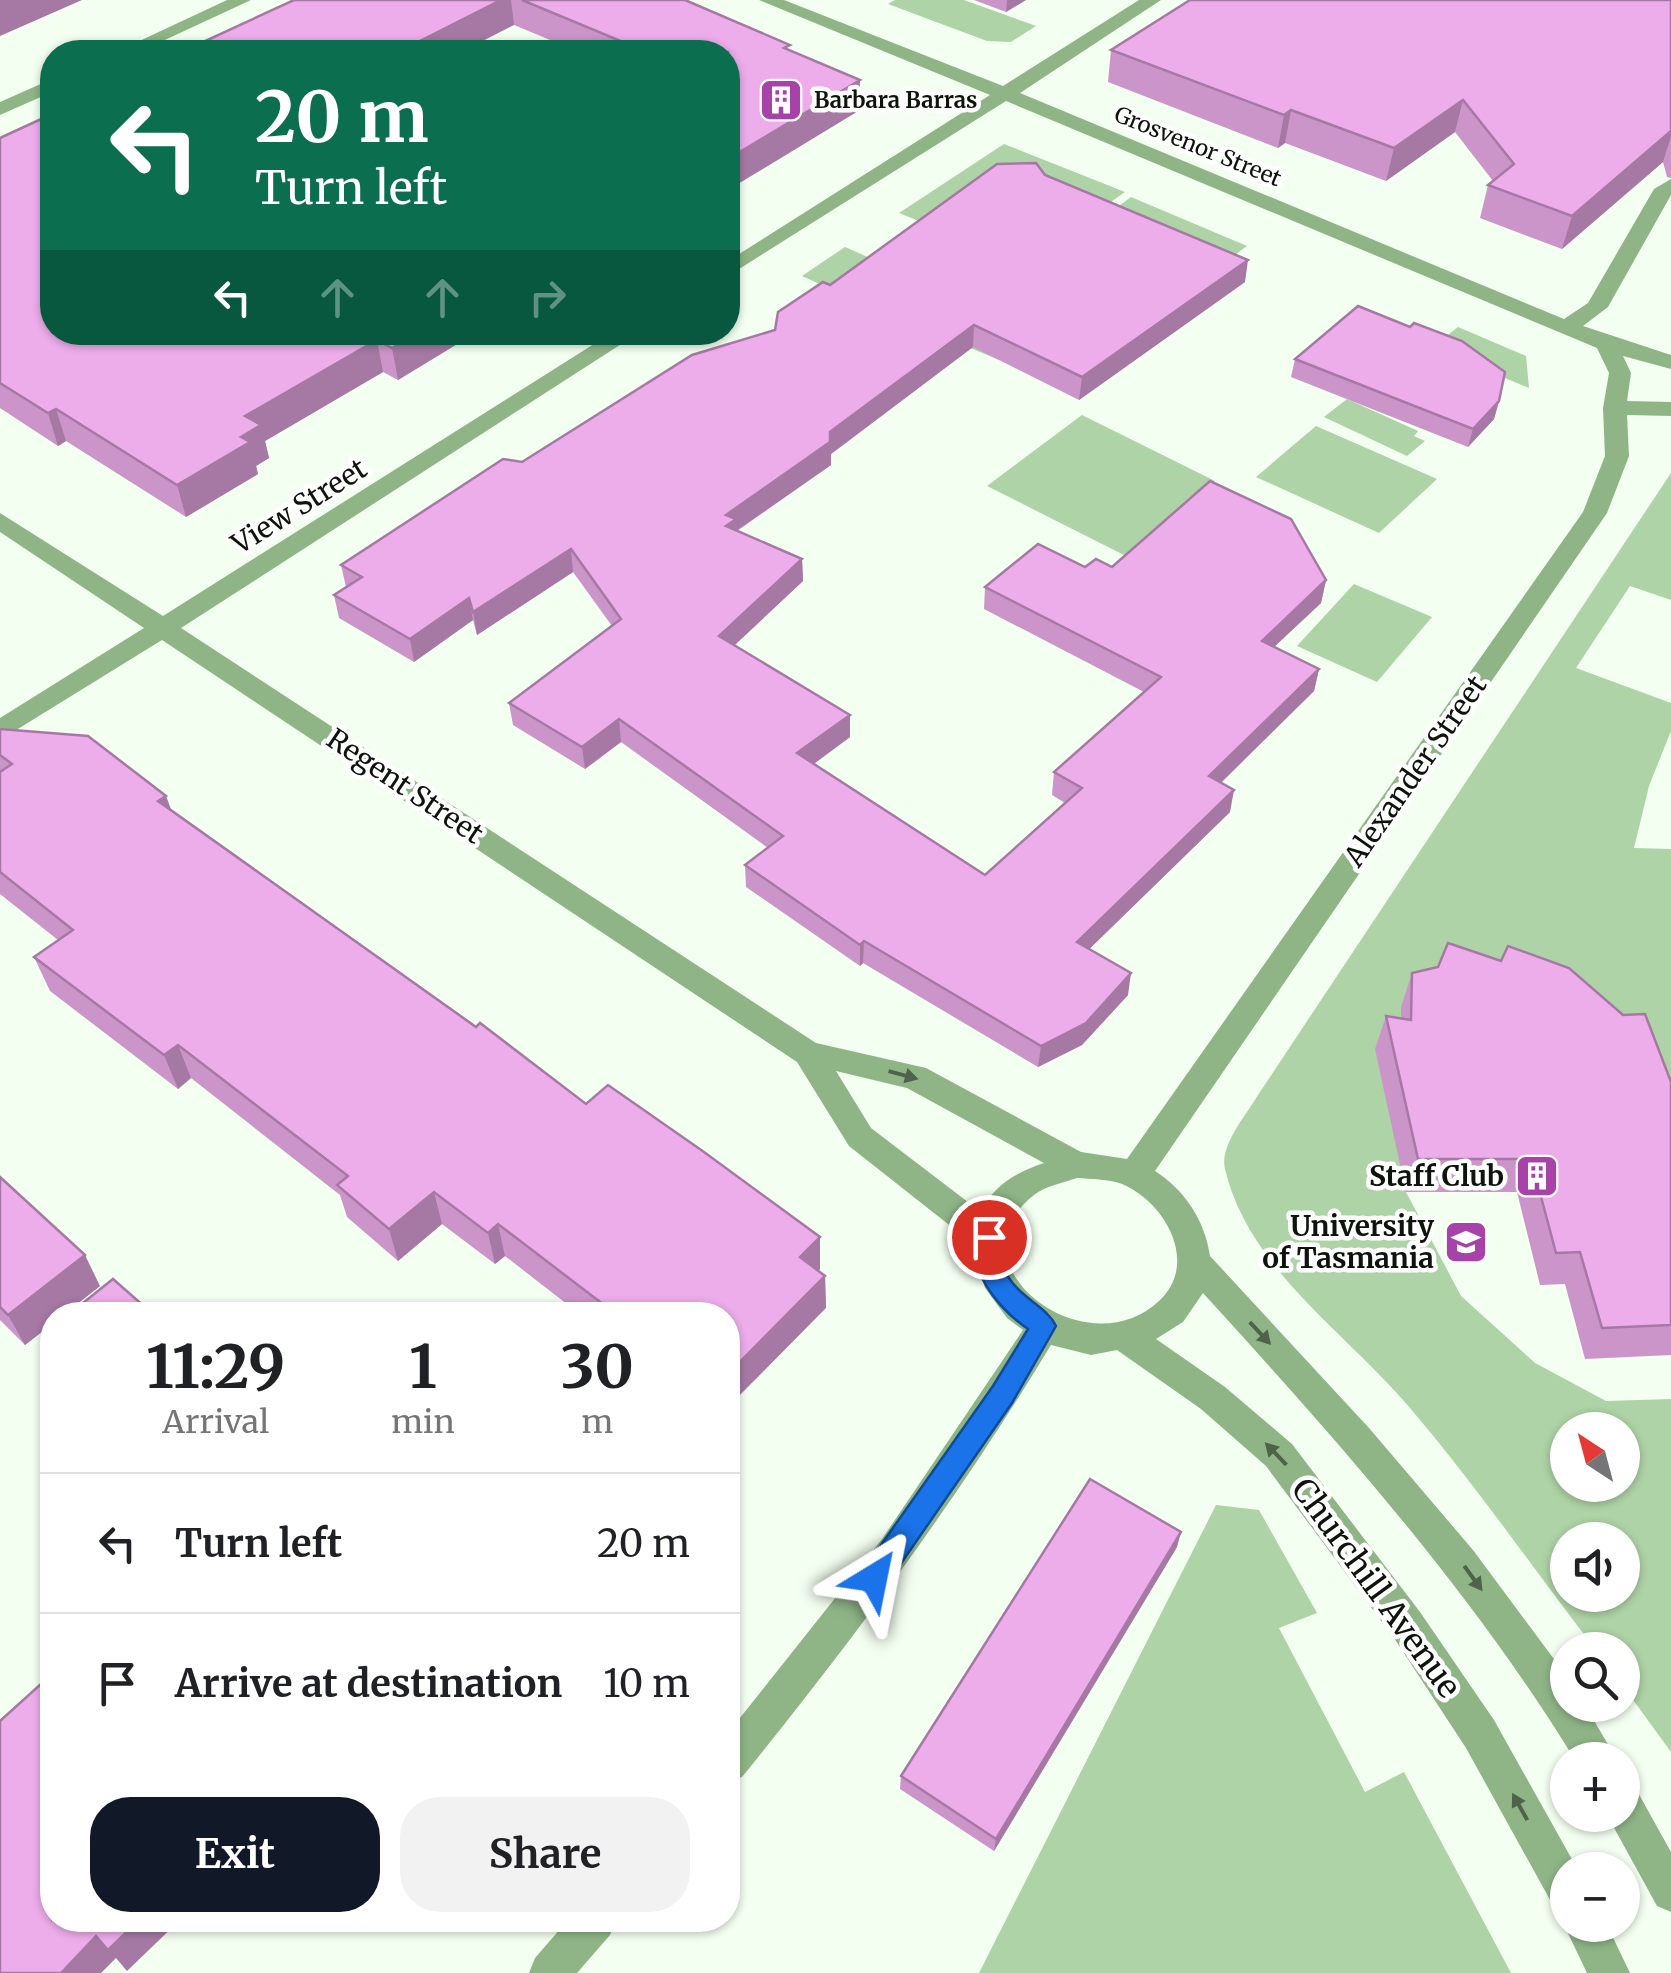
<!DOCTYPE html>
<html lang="en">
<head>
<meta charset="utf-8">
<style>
	:root { --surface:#fff; --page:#f2f2f2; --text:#202124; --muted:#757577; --line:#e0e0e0; --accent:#111827 }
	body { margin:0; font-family:Merriweather,serif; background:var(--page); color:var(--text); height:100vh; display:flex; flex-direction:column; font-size:38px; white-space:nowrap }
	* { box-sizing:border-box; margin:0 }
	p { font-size:32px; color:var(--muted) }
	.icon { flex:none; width:55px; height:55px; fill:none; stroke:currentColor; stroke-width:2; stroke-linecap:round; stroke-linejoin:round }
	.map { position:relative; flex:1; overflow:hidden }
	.side { position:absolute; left:40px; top:1302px; width:700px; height:630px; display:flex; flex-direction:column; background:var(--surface); border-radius:40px; box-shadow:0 2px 8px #0004 }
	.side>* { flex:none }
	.guide { position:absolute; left:40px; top:40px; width:700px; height:305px; border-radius:40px; box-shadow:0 2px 8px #0004; background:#0b6e4f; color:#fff; overflow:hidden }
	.needle { width:65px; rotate:324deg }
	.fabs { position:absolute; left:1550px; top:1412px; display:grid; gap:20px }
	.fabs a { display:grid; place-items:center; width:90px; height:90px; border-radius:50%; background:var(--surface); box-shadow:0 2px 8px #0004; font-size:50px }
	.pin { position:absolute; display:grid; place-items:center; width:85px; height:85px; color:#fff; margin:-42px; border:5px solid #fff; border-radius:50%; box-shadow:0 2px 10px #0007 }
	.me { position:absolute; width:110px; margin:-55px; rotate:35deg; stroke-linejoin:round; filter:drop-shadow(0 0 8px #0008) }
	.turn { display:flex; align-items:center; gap:35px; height:210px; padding:0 50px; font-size:45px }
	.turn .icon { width:130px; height:130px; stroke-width:2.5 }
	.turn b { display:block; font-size:70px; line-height:85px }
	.lanes { display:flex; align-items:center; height:95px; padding:0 50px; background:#0003; justify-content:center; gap:50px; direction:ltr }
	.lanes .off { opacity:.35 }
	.eta { display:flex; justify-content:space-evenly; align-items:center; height:170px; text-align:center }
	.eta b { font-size:60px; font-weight:700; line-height:70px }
	.action { display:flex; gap:20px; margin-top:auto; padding:20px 50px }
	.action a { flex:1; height:115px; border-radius:40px; background:var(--accent); color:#fff; font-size:40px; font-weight:700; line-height:115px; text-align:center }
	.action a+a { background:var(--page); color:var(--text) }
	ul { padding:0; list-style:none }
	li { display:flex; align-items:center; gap:30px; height:140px; padding:0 50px; border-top:2px solid var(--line) }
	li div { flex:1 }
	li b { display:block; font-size:38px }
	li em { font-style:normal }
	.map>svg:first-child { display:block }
</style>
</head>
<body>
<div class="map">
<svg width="1671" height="1973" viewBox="0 0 1671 1973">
	<rect width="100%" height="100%" fill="#f3fff0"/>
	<!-- green -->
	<g fill="#aed3a6" fill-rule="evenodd">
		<polygon points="895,0 964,0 1036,26 1011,42 987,41 888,4"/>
		<polygon points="1004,144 1125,192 1098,211 929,225 899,213"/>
		<polygon points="1131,197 1247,246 1220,266 1032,335 999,360 944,337"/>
		<polygon points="845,247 936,287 934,336 802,276"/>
		<polygon points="1458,327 1526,356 1529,388 1471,364 1438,343"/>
		<polygon points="1347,399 1418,431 1414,436 1425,441 1407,456 1324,417"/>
		<polygon points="1082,415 1215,481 1130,558 987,486"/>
		<polygon points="1316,426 1437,479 1379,533 1256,477"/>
		<path d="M1671,473V600L1630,586L1576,668L1671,703V731L1649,786L1634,848L1671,849V1161L1406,1192L1461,1296L1535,1363L1606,1401L1671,1399V1752L1623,1686L1622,1650H1596C1534,1570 1476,1485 1410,1408C1347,1333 1249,1270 1225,1169C1219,1146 1247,1114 1258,1095ZM1568,1430H1622V1485H1568ZM1568,1540H1622V1595H1568Z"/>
		<polygon points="1354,584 1432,617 1377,682 1297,646"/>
		<polygon points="1216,1505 1259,1510 1317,1613 1279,1628 1365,1792 1404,1772 1511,1973 979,1973"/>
	</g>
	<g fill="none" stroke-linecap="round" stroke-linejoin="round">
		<!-- minor -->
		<g fill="#8fb587" fill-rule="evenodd">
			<polygon points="227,0 251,0 139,52 116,52"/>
			<path d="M759,0H784L1003,86L1139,0H1161L1020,93L1564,319L1588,303L1654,189L1671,179V195L1608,307L1583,326L1671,355V369L1623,356L1631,373L1627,401L1671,402V416L1627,415L1629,456L1607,513L1155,1171C1185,1190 1205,1221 1210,1256L1369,1428L1473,1550L1568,1678V1705H1585L1617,1760H1575C1470,1589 1338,1441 1203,1293L1183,1322L1156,1339L1225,1387L1292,1444L1420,1612L1494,1720L1578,1870H1568V1913L1554,1907L1466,1748L1394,1638L1266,1466L1201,1409L1117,1350L1091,1355L1051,1345C959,1497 854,1639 742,1777L728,1782V1733L882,1539L1023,1330L1007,1318L985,1288L972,1243L849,1146L797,1062L162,640L0,740V718L144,628L0,532V513L163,616L613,332H640L181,628L816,1043L926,1068L1081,1152L1127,1159L1583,512L1605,456L1603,408L1609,373L1597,348L1006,101L728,276V261L990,95ZM836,1071L907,1088L1044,1163C1017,1172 993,1185 981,1212L871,1128ZM1077,1178C1091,1179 1108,1179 1122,1184C1165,1202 1200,1263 1159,1301C1086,1370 946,1265 1034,1195C1045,1186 1063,1183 1077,1178Z"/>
			<polygon points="52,79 52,92 0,115 0,102"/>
			<polygon points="1622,1783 1636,1789 1671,1852 1671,1912 1657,1906 1607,1815 1622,1815"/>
			<polygon points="1568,1917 1568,1925 1607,1925 1630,1973 1587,1973 1564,1925"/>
			<polygon points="568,1920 616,1920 610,1935 577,1973 529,1973 535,1958"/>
		</g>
	</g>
	<!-- wall -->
	<g fill="#cc95ca">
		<polygon points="294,0 685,0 790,51 860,110 728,52 579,52 514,25 179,52"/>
		<polygon points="974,0 1026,0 1006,12"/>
		<polygon points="1671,0 1671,178 1667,177 1663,162 1562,249 1480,218 1488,185 1493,181 1455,132 1386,181 1285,143 1278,148 1108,82 1111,50"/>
		<polygon points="0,138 52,332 477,332 398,380 383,372 265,441 269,458 256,466 258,474 186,517 66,441 58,446 0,408"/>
		<polygon points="1045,175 1245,282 1079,400 973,347 831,454 831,465 737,531 802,559 803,581 734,645 850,715 850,737 814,764 985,875 1065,803 1052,795 1054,772 1144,692 984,609 985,587 1085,567 1112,567 1326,580 1321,603 1274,647 1319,669 1314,691 1221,783 1230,812 1089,949 1128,995 1082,1045 1038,1067 863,963 860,966 746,887 745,865 768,848 621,742 585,769 513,725 509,703 612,626 573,572 477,635 473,620 414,662 339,618 334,595 346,587 341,565 522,462 775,330 830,285"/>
		<polygon points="1295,359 1499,401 1494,419 1468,447 1291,377"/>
		<polygon points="0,729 166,796 171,809 586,1104 820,1237 820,1269 818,1271 825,1276 826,1308 728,1315 581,1315 505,1256 495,1264 442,1224 398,1261 347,1217 340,1195 191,1078 178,1089 50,991 34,957 58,940 0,894"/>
		<polygon points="1412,973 1671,1082 1671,1355 1585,1359 1565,1284 1540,1285 1517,1192 1406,1192 1375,1049 1386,1016 1401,1018 1401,1007"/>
		<polygon points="0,1177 100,1286 25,1345 0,1320"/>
		<polygon points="1177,1547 994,1851 900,1789 901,1776"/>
	</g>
	<!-- shaded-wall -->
	<g fill="#a679a4">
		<polygon points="0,0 82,0 0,36"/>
		<polygon points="501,0 511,0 514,25 461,52 398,52"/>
		<polygon points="1007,0 1026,0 1006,12"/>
		<polygon points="860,80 860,110 728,190 728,159"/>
		<polygon points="1463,100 1455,132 1386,181 1394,148"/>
		<polygon points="1291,110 1285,143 1278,148 1284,115"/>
		<polygon points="1671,131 1671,136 1663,162 1562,249 1572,216"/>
		<polygon points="1248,260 1245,282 1079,400 1082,377"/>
		<polygon points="974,325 973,347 831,454 831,465 736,531 727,549 726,515 830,432"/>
		<polygon points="419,332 477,332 398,380 392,348"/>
		<polygon points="377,340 383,372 265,441 269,458 256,466 258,474 186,517 177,485 241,437 245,416"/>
		<polygon points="1499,401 1494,419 1468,447 1473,429"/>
		<polygon points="56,409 66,441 58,446 48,413"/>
		<polygon points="571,549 573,572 477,635 473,612"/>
		<polygon points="802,559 803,581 720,659 719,636"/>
		<polygon points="1326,580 1321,603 1257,663 1262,641"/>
		<polygon points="469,598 473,620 414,662 410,639"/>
		<polygon points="1319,669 1314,691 1205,798 1209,776"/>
		<polygon points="850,715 850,737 797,776 797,753"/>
		<polygon points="619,719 621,742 585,769 582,747"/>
		<polygon points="1234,790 1230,812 1074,964 1077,942"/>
		<polygon points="166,796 178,830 158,801"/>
		<polygon points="864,941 863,963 860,966 860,945"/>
		<polygon points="1131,973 1128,995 1082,1045 1038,1067 1041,1046"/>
		<polygon points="178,1045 191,1078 178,1089 164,1055"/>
		<polygon points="434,1192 442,1224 398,1261 389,1229"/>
		<polygon points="498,1224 505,1256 495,1264 488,1233"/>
		<polygon points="820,1237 820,1269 801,1289 800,1257"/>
		<polygon points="85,1255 100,1286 63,1315 52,1315 52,1324 25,1345 8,1315"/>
		<polygon points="825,1276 826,1308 728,1407 728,1374"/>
		<polygon points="1181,1532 1177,1547 994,1851 996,1839"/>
		<polygon points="139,1920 180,1920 127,1971 116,1958 101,1973 61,1973 96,1936"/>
	</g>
	<!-- building -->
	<g fill="#edadeb" stroke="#a679a4" stroke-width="2.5">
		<polygon points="294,0 501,0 398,52 165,52 172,49 179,52 201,43"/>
		<polygon points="522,0 685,0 790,45 784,48 860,80 728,159 728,52 647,52"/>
		<polygon points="1190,0 1671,0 1671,131 1572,216 1488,185 1514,164 1463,100 1394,148 1291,110 1284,115 1111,50"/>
		<polygon points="52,114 52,332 419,332 392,348 377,340 245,416 261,425 241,437 250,442 177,485 56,409 48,413 0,383 0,138"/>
		<polygon points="1036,163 1045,175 1248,260 1082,377 974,325 830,432 830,442 726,515 736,519 726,526 802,559 719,636 850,715 797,753 985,875 1082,788 1054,772 1161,677 985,587 1038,544 1085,567 1096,559 1112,567 1210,481 1291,519 1326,580 1262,641 1319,669 1209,776 1234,790 1077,942 1131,973 1086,1023 1041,1046 864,941 860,945 745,865 783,836 619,719 582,747 509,703 621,619 571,549 473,612 469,598 410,639 334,595 362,577 341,565 503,459 522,462 692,355 775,330 778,312 823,282 830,285 997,164"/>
		<polygon points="1358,306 1410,327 1414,323 1462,341 1505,372 1499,401 1473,429 1295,359"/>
		<polygon points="0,729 88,736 166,796 158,801 476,1027 480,1023 586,1104 608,1085 704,1152 820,1237 800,1257 825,1276 728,1374 728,1315 602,1315 608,1308 498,1224 488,1233 434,1192 389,1229 337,1185 348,1176 178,1045 164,1055 34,957 73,930 0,872 0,772 12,764 0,755"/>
		<polygon points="1448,943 1501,961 1508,946 1569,968 1623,1015 1645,1014 1671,1082 1671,1325 1602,1328 1580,1252 1556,1253 1531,1159 1418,1159 1386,1016 1411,1020 1412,973 1438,967"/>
		<polygon points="0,1177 85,1255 8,1315 0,1307"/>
		<polygon points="113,1279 154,1315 68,1315"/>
		<polygon points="1090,1479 1181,1532 996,1839 901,1776"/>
		<polygon points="52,1605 52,1619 45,1611"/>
		<polygon points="52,1674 52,1920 139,1920 108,1950 96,1936 61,1973 0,1973 0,1721"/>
	</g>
	<!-- one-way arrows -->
	<defs><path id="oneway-solid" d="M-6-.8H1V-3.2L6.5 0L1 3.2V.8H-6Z" transform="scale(2.5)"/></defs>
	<g fill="#4e644a">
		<use href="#oneway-solid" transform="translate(903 1075) rotate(15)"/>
		<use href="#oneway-solid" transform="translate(1260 1333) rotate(47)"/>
		<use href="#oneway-solid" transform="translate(1276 1454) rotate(-134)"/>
		<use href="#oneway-solid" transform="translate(1473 1578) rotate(54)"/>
		<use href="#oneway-solid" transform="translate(1520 1807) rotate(-119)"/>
	</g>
	<!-- route -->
	<path fill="#1a73e8" stroke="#114b97" stroke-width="2.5" d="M989,1226L998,1229C1005,1245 1000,1262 1009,1278C1021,1298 1047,1307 1056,1326L1012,1403L884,1588L874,1592L864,1588L860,1578L864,1569L993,1386L1028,1329C999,1309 962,1267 980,1229Z"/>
	<!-- icons -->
	<defs>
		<g id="building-square" transform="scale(2.25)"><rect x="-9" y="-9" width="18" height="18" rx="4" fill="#a742a8" stroke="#fff"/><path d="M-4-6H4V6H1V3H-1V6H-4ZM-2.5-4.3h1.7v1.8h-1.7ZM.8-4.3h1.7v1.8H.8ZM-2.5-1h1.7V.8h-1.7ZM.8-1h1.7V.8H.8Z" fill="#fff"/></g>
		<g id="university-square" transform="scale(2.25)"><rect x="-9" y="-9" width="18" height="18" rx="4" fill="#a742a8" stroke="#fff"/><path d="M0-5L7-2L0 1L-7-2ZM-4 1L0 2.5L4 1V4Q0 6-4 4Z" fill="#fff"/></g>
	</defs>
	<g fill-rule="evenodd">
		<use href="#building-square" x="781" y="100"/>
		<use href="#building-square" x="1537" y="1176"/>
		<use href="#university-square" x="1466" y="1242"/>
	</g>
	<g text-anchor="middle" stroke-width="9" stroke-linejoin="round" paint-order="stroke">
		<!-- far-poi labels -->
		<g font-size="22" font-weight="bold" fill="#0d140c" stroke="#fff" text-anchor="start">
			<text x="814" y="108">Barbara Barras</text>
		</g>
		<!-- far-street labels -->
		<g font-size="22" fill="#0d140c" stroke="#fff">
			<text transform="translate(1198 146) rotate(22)" y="8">Grosvenor Street</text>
		</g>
		<!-- street labels -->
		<g font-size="28" fill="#0d140c" stroke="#fff">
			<text transform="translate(299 506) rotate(-32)" y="10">View Street</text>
			<text transform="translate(1415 771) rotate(-55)" y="10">Alexander Street</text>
			<text transform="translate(405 786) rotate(34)" y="10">Regent Street</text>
		</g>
		<!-- poi labels -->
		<g font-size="28" font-weight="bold" fill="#0d140c" stroke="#fff" text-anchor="end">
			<text x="1504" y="1186">Staff Club</text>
			<text x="1434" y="1236">University<tspan x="1434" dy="32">of Tasmania</tspan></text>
		</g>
		<!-- near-street labels -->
		<g font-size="32" fill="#0d140c" stroke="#fff">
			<text transform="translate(1376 1588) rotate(54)" y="11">Churchill Avenue</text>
		</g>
	</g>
</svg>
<div class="fabs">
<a><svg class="needle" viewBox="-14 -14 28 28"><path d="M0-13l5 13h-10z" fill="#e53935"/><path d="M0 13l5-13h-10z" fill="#757577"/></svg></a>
<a><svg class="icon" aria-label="sound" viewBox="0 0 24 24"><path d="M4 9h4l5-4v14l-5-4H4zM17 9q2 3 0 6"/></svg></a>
<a><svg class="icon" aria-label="search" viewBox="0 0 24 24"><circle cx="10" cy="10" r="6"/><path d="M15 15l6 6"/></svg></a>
<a>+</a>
<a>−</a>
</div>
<div class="pin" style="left:989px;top:1237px;background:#d93025"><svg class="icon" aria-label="arrive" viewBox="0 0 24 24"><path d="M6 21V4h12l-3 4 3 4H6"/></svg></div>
<svg class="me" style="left:874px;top:1578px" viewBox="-20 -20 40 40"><path d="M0-17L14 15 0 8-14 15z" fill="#1a73e8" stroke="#fff" stroke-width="4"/></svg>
<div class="guide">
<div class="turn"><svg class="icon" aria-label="left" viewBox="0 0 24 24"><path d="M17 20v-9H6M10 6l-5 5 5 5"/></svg><div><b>20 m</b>Turn left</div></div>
<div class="lanes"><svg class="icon" aria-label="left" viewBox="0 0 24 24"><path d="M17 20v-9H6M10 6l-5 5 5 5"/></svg><svg class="icon off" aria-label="ahead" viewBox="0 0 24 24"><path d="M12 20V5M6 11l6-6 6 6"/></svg><svg class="icon off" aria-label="ahead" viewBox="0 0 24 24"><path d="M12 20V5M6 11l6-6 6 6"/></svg><svg class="icon off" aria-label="right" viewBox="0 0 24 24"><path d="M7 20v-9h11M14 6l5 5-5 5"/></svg></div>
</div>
<section class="side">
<div class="eta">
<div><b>11:29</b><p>Arrival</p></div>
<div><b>1</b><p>min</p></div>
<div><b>30</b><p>m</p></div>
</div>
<ul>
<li><svg class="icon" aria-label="left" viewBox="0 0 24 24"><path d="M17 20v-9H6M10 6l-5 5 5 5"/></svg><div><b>Turn left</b></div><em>20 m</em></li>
<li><svg class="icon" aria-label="arrive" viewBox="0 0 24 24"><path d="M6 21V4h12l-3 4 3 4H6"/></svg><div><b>Arrive at destination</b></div><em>10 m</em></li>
</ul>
<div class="action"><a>Exit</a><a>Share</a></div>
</section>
</div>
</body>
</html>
